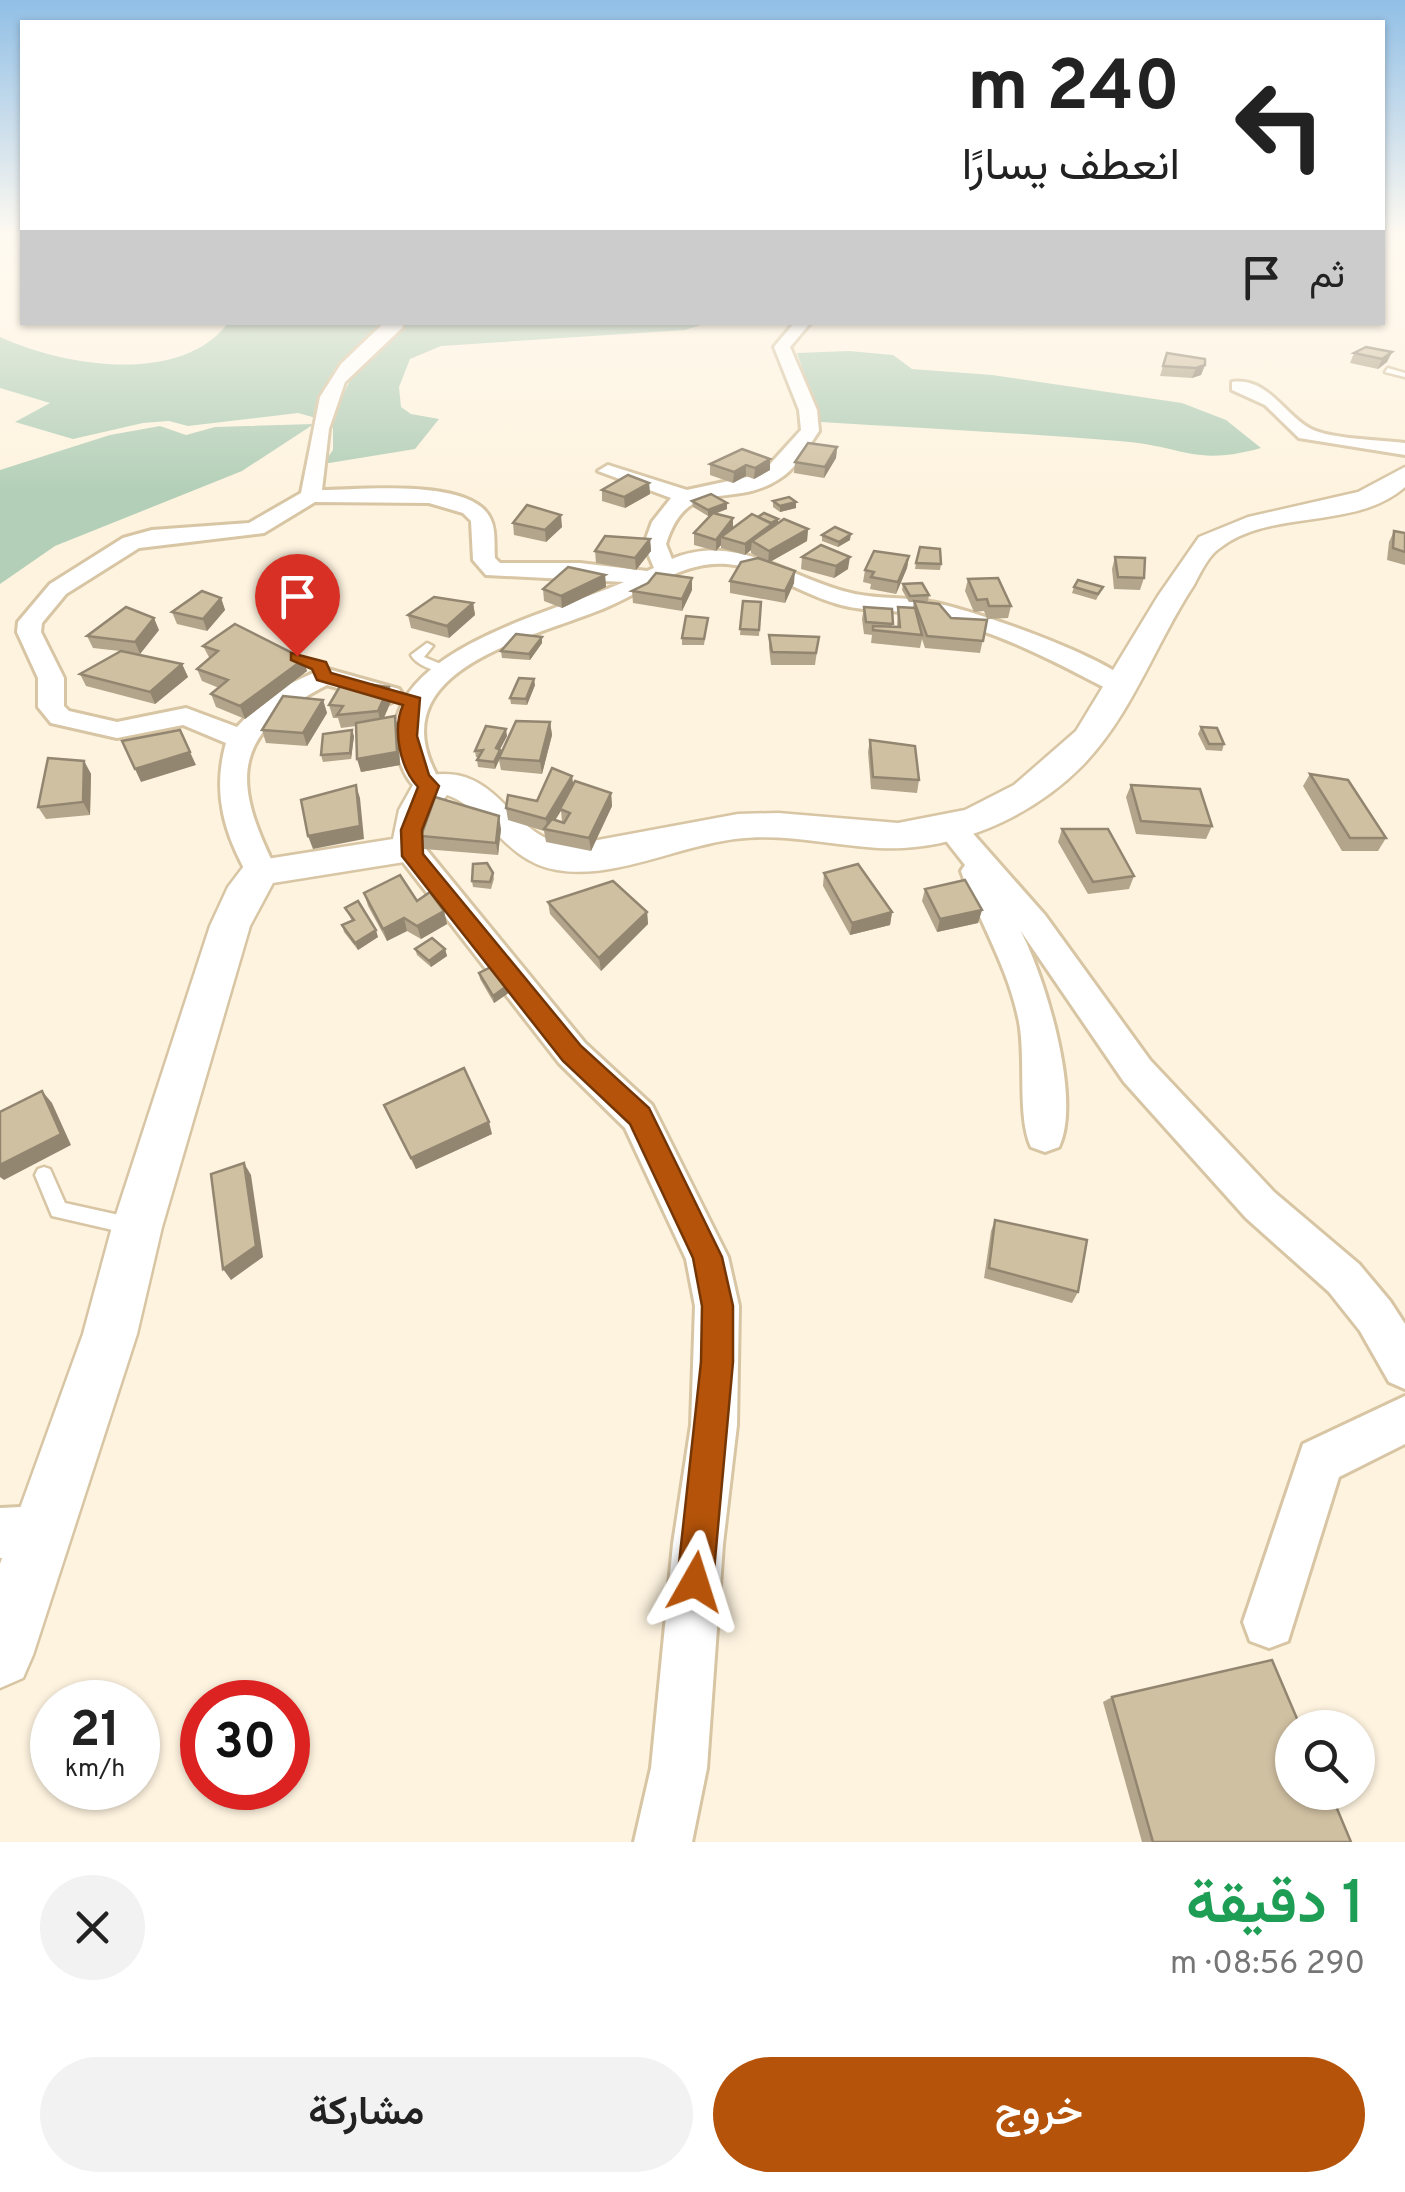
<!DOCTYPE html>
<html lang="ar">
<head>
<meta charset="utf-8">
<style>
	:root { --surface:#fff; --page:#f2f2f2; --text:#222; --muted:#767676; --accent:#b45309 }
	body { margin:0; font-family:Overpass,Vazirmatn,sans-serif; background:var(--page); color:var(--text); direction:rtl; height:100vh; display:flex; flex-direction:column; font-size:38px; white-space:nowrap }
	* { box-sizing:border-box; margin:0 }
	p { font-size:32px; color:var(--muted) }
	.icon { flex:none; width:55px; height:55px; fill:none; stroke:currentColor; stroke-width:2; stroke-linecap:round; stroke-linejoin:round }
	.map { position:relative; height:1842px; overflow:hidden; direction:ltr }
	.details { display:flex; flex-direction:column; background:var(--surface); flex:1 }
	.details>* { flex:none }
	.top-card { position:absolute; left:20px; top:20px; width:1365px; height:305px; border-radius:0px; box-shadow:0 2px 8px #0004; direction:rtl; background:#fff; color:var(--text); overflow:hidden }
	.buttons { position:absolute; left:1275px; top:1710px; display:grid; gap:20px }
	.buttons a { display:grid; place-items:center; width:100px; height:100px; border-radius:50%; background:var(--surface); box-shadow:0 2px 8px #0004; font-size:50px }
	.speed { position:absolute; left:30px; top:1680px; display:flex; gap:20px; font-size:50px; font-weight:700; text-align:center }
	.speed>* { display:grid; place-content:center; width:130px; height:130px; border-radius:50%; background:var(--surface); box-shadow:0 2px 8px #0004; line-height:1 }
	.speed small { font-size:25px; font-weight:400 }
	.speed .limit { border:15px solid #d22; background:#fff; color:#111 }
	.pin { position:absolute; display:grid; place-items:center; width:85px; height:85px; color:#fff; margin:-102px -42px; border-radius:50% 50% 50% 0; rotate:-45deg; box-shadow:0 0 10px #0007 }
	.pin .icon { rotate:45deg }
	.me { position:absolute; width:110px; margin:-55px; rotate:6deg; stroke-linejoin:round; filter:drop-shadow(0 0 8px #0008) }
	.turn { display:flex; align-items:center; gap:35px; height:210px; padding:0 40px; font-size:45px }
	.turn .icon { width:130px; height:130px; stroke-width:2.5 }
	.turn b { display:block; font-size:70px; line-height:85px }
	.then { display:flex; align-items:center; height:95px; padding:0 40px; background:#0003; gap:20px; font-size:38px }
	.round { display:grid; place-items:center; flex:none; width:105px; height:105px; border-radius:52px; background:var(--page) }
	.overview { display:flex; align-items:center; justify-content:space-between; height:170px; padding:0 40px }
	h1 { font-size:60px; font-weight:600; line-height:75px; color:#1e9e55 }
	.cta { display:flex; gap:20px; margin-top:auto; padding:20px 40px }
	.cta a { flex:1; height:115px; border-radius:60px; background:var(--accent); color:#fff; font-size:40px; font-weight:600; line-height:115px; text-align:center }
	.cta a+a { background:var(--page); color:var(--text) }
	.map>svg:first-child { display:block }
</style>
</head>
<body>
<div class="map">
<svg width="1405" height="1842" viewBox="0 0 1405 1842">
	<rect width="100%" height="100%" fill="#fef3df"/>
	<!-- forest -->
	<g fill="#b3cfb8">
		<path d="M386,322L337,380L316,418L298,413L188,426L169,421L143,423L73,439L15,422L50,403L0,388V337C63,366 181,386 228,323Z"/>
		<polygon points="399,323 707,323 685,330 441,346 410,359 399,387 401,407 411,414 439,419 415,449 323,464 333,450 333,416 358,364"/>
		<path d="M849,351L893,355L912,369L992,375L1182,403L1226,420L1261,448C1193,467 1181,445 1119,441C1020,433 920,428 821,422L797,353Z"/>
		<polygon points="314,424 242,471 55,546 0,584 0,470 110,435 160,426 186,435 215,427"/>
	</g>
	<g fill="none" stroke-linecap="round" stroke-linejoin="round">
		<!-- service casing -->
		<g stroke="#d7c5a4" stroke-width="5">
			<g id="service">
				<polygon points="1388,368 1405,373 1405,377 1385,372"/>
				<path d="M427,643L433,646L424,657L450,668V672C438,673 417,666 411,655Z"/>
				<polygon points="44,1167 50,1169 65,1203 137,1219 139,1225 137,1231 130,1234 52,1216 35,1175 38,1169"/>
			</g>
		</g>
		<!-- minor casing -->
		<g stroke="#d7c5a4" stroke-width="6">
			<g id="minor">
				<path d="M385,322H401L403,327L345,382L329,429L322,490C359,490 474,477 491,520C496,530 494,547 495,558L500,563H580L647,571L654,568L644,544L652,522L671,498L598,471L608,465L687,490L761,474L801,430L799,410L774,347L795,322H811L790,347L817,410L819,431C808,447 796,469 779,479C732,510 688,474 666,544L672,559C739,531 792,581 855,594C880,599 906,597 931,602C971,609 1112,658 1135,687L1122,695L1113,692C1056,662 995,630 931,616C902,609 871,613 841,605C802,595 767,568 727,564C682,560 641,594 600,610C522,641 371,673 443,786L429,795C411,790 403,772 398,755C369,652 558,612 624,582L486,575L473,560L471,521L463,513L429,503L315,502L264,533L139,548L66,594L42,623L41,632L64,678V706L69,711L117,722L186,708L237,727L268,694L324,668L399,689L403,695L390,703L327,685C231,734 231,780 277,871L272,879H250C224,834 212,793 226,743L183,725L117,738L51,723L38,707V678L17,632L18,622L50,584L123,538L152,530L249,523L301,493L320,397L341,364Z"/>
				<path d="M1232,382C1268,377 1284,415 1311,429C1330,439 1382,440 1405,443V455L1299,438L1265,405L1232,390Z"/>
				<path d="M951,818L962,821L1045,915L1150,1060L1274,1192L1359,1264L1390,1301L1405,1324V1389L1389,1382L1360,1331L1329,1292L1246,1218L1124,1082L1020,930C1045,976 1082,1099 1059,1147L1045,1152L1031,1147C1017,1117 1026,1058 1019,1022C1009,971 984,930 965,882L961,871L965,865L936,828Z"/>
				<polygon points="410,840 421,843 585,1043 652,1105 728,1257 739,1306 737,1425 723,1544 707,1768 692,1842 634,1842 651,1768 673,1544 691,1425 695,1306 686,1259 625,1128 559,1063 399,857 395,850 399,843"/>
				<polygon points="1405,1396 1405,1444 1339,1477 1288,1641 1269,1648 1250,1641 1243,1622 1303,1444"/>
				<polygon points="42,1506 60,1513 67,1531 60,1549 42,1556 0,1558 0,1508"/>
			</g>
		</g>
		<!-- tertiary casing -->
		<g stroke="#d7c5a4" stroke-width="5">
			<path id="tertiary" d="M1405,467V487C1355,531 1272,508 1220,548C1208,556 1201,572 1194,585C1155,644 1133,713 1083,765C1031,818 953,852 878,848C830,845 784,833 735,839C678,846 614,880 557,870C502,860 491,811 447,795L435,810L423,859L273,883L250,926L162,1227L137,1334L33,1655L23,1678L0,1688V1564L83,1334L112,1227L210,926L228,887L247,862L393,839L399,810L417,778C501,755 505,839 571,845L738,814L778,813L898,823L965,810L1014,785L1076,731L1158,596L1199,537L1248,517L1358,492Z"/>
		</g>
		<!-- service -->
		<use href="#service" fill="#fff" fill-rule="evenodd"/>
		<!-- minor -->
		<use href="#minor" fill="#fff" fill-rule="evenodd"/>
		<!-- tertiary -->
		<use href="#tertiary" fill="#fff" fill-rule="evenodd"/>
	</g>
	<!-- wall -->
	<g fill="#b3a58b" fill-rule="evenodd">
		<polygon points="1392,352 1387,362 1378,369 1350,363 1354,353"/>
		<polygon points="1167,353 1205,365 1201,375 1192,378 1160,376"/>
		<polygon points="837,447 836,458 824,478 794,473 795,462"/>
		<polygon points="770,459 770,470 754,479 746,476 733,483 710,475 710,464"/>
		<polygon points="649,483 650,494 625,508 602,501 602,490"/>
		<polygon points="692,501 727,509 715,514 733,518 733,528 758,517 778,519 778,523 808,529 807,541 770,562 794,583 785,603 730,593 730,581 763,560 751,553 751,550 745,555 721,548 721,545 716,551 694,545 694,533 711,515 708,516 693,507"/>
		<polygon points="773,501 796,502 796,508 780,512 773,507"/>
		<polygon points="513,523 562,527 546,542 514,535"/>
		<polygon points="1394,531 1405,533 1405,565 1387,560 1389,542"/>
		<polygon points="822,535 850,540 838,547 822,541"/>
		<polygon points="650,539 651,551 636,570 596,563 595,551"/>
		<polygon points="909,556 907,568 896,594 870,589 871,584 863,582 865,570"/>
		<polygon points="802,557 848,569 834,578 801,569"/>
		<polygon points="1115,557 1144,578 1140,590 1114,589 1112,569"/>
		<polygon points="916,563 941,564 940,570 915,569"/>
		<polygon points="605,575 606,587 562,608 544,601 543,589"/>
		<polygon points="692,578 692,590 682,611 633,603 632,591"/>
		<polygon points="968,579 1011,606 1008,618 987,619 984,611 974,612 965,591"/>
		<polygon points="903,584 929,595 928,601 918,602 951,618 987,620 980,653 925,648 922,639 920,648 871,643 872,635 864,634 862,619 864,607 892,609 892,627 897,627 898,607 913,607 914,602 909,602 902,590"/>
		<polygon points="1074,587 1103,587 1096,600 1072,593"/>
		<polygon points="221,598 225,610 207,631 177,624 172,612"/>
		<polygon points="743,601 761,602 759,636 740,635"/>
		<polygon points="473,603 475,615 449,638 411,628 408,615"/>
		<polygon points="708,618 704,645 682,645 682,638"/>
		<polygon points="159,630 140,654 131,653 182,664 188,677 155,704 86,686 80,674 120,651 93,648 87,636"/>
		<polygon points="769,635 819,637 815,665 771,665 769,648"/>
		<polygon points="542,637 542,643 530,660 502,658 501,651"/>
		<polygon points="203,646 307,671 245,719 216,707 211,694 219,688 202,681 197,669 210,659"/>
		<polygon points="535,685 527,705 511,704 510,698"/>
		<polygon points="389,687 392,699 384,718 395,716 398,728 400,765 361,772 356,726 341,728 338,718 333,718 329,705"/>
		<polygon points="323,700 327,713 307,746 266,743 262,730"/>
		<polygon points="550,722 552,735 542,774 501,770 499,760 495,769 478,767 477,760 479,757 476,757 475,751 507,736 500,749 501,754"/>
		<polygon points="1201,727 1224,744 1222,751 1206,750 1198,734"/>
		<polygon points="354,736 351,759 323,762 321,755"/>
		<polygon points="870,740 919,780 917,793 871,789 868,752"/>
		<polygon points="84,761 91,774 90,815 46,819 38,807"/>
		<polygon points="1310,774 1386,838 1378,851 1342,851 1303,786"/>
		<path d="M573,784L611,793L612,806L591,851L546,842L544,831L508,820L506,808L537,801ZM561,811L562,822L555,820Z"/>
		<polygon points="1131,785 1212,826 1206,839 1136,834 1126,797"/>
		<polygon points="501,829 498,855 424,849 421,836"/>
		<polygon points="1062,829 1134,876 1129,889 1088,894 1058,842"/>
		<polygon points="493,873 494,879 491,889 473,887 472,881"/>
		<polygon points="824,873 892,912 890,925 850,935 823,886"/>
		<polygon points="925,889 982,910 978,923 937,932 922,901"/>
		<polygon points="364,893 417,901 444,911 447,924 421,939 407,931 387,941 368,906"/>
		<polygon points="548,902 647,912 648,924 601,971 550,914"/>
		<polygon points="345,908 378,937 358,950 344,932 342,925 352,921"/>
		<polygon points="415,949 445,949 447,956 431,967 417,955"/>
		<polygon points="479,973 513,990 494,1003 480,979"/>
		<polygon points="384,1105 492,1134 416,1169"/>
		<polygon points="995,1220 1078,1292 1072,1303 984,1278 991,1231"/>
		<polygon points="1112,1697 1351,1842 1142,1842 1103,1702"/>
	</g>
	<!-- shaded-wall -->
	<g fill="#928671">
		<polygon points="1392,352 1387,362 1378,369 1382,359"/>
		<polygon points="1205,365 1201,375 1192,378 1196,368"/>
		<polygon points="837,447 836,458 824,478 825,467"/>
		<polygon points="770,459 770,470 754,479 755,468"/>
		<polygon points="746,465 746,476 733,483 734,472"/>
		<polygon points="649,483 650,494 625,508 624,497"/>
		<polygon points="796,502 796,508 780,512 780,506"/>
		<polygon points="727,503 727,509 708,516 708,510"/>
		<polygon points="561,515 562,527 546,542 545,530"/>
		<polygon points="733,518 733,530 721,537 721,545 716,551 716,540"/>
		<polygon points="778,519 778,525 752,541 751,550 745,555 745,544"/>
		<polygon points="808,529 807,541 768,563 769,551"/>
		<polygon points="851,534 850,540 838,547 839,542"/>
		<polygon points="650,539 651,551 636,570 635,558"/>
		<polygon points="909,556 907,568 896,594 898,582"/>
		<polygon points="850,557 848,569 834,578 836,566"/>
		<polygon points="795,571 794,583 785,603 785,591"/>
		<polygon points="605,575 606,587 562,608 561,596"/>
		<polygon points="692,578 692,590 682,611 682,599"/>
		<polygon points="221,598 225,610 207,631 203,619"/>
		<polygon points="473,603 475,615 449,638 447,626"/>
		<polygon points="154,618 159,630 140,654 135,642"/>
		<polygon points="542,637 542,643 530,660 529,654"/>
		<polygon points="304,659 307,671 245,719 240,706"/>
		<polygon points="182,664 188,677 155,704 150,692"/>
		<polygon points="534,679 535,685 527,705 526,699"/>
		<polygon points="389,687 392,699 381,724 378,711"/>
		<polygon points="323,700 327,713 307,746 303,733"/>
		<polygon points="395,716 398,728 400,765 361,772 357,759"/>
		<polygon points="550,722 552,735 542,774 540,761"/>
		<polygon points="506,729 507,736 497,755 496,748"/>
		<polygon points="352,730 354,736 351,759 350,753"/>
		<polygon points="500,750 501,756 495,769 494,762"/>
		<polygon points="190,752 196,765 141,782 135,769"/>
		<polygon points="84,761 91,774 90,815 83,802"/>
		<polygon points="572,776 574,789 548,832 546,819"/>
		<polygon points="356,785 360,798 364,839 313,849 308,836"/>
		<polygon points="611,793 612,806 591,851 589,838"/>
		<polygon points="499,816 501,829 498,855 496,843"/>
		<polygon points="982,910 978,923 937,932 940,919"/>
		<polygon points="444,911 447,924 421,939 417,926"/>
		<polygon points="647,912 648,924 601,971 599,958"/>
		<polygon points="892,912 890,925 850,935 852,923"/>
		<polygon points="404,918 407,931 387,941 383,929"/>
		<polygon points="376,930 378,937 358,950 355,943"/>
		<polygon points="445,949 447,956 431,967 429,961"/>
		<polygon points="511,983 513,990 494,1003 493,996"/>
		<polygon points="42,1091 52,1103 71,1145 4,1180 0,1177 0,1165"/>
		<polygon points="489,1122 492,1134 416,1169 411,1158"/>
		<polygon points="244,1163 251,1175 263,1257 231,1280 223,1269"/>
	</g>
	<!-- building -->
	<g fill="#d0c0a2" stroke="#928671" stroke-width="2.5">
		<polygon points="1366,347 1392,352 1382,359 1354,353"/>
		<polygon points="1167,353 1205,359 1205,365 1196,368 1163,366"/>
		<polygon points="808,443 837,447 825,467 795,462"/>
		<polygon points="742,449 770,459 755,468 746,465 734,472 710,464"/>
		<polygon points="628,475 649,483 624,497 602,490"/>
		<polygon points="711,494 727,503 708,510 692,501"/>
		<polygon points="789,497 796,502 780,506 773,501"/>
		<polygon points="527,505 561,515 545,530 513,523"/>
		<polygon points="713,513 733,518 716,540 694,533"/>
		<polygon points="764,513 778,519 771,523 758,517"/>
		<polygon points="752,514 772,524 745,544 721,537"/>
		<polygon points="784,519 808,529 769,551 752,541"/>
		<polygon points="835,527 851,534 839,542 822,535"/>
		<polygon points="1394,531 1405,533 1405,552 1393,548"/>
		<polygon points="605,536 650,539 635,558 595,551"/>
		<polygon points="821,545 850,557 836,566 802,557"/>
		<polygon points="920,547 940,549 941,564 916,563"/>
		<polygon points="874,551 909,556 898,582 871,577 874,572 865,570"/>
		<polygon points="1115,557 1145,558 1144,578 1118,577"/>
		<polygon points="758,558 795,571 785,591 730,581 741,562"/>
		<polygon points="568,567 605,575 561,596 543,589"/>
		<polygon points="656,573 692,578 682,599 632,591 648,583"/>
		<polygon points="998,578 1011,606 989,606 987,599 977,600 968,579"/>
		<polygon points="1078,580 1103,587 1098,594 1074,587"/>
		<polygon points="922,583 929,595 910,596 903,584"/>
		<polygon points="202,591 221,598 203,619 172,612"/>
		<polygon points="434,597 473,603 447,626 408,615"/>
		<polygon points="743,601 761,602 759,630 740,629"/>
		<polygon points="914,601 939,604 951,618 987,620 983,641 927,636"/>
		<polygon points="126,607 154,618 135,642 87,636"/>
		<polygon points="864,607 892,609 893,624 866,622"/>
		<polygon points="898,607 915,608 922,635 873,630 873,626 900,627"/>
		<polygon points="686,616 708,618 704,639 682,638"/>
		<polygon points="235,624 304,659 240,706 211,694 228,680 197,669 218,651 203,646"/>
		<polygon points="516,634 542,637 529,654 501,651"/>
		<polygon points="769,635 819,637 816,653 772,652"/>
		<polygon points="121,651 182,664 150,692 80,674"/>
		<polygon points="519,678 534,679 526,699 510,698"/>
		<polygon points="343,681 389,687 378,711 337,715 343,706 329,705"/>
		<polygon points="283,696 323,700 303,733 262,730"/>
		<polygon points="395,716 397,752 357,759 356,723"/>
		<polygon points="516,721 550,722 540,761 499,758"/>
		<polygon points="486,726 506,729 496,748 500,750 494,762 477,760 483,750 475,751"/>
		<polygon points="1201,727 1217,728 1224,744 1209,744"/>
		<polygon points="180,730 190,752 135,769 122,741"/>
		<polygon points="352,730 350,753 321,755 323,734"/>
		<polygon points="870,740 915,746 919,780 873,777"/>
		<polygon points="48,758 84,761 83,802 38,807"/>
		<polygon points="552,768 572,776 546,819 506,808 508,795 537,801"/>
		<polygon points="1310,774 1348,780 1386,838 1350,838"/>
		<polygon points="575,781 611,793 589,838 544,829 552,819 564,823 570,813 560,809"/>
		<polygon points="356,785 360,826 308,836 301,800"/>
		<polygon points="1131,785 1200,789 1212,826 1141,821"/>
		<polygon points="435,797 499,816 496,843 421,836"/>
		<polygon points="1062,829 1108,829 1134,876 1093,882"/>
		<polygon points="487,863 493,873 490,882 472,881 473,864"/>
		<polygon points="858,864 892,912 852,923 824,873"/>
		<polygon points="400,875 417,901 430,892 444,911 417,926 404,918 383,929 364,893"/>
		<polygon points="965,880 982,910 940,919 925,889"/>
		<polygon points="613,881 647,912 599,958 548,902"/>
		<polygon points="358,901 376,930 355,943 342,925 354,920 345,908"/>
		<polygon points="432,938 445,949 429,961 415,949"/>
		<polygon points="493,966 511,983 493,996 479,973"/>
		<polygon points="464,1068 489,1122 411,1158 384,1105"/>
		<polygon points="42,1091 61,1134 0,1165 0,1112"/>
		<polygon points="244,1163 256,1246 223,1269 211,1174"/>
		<polygon points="995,1220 1087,1240 1078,1292 989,1268"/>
		<polygon points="1272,1660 1301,1728 1292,1728 1292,1792 1330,1792 1351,1842 1153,1842 1112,1697"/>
	</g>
	<!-- sky -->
	<linearGradient id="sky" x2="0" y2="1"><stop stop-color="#91bfe6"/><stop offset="0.48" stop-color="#fffaf1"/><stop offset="1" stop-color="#fffaf1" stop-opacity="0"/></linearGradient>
	<rect width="1405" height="492" fill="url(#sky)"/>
	<!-- route -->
	<path fill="#b45309" stroke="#753606" stroke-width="2.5" d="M291,653L326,662L331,673L420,698L417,736L429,775L439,786L422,830L423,854L581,1046L649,1108L722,1257L733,1306V1362L713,1582L708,1594L695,1600L682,1594L677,1582L701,1362L702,1306L693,1258L630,1124L563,1061L402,856L401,830L418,787C400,768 392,729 403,705L317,680L312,669L291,660Z"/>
</svg>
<div class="buttons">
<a><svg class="icon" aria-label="search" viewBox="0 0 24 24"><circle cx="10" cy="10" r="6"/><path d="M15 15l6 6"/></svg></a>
</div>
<div class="speed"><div>21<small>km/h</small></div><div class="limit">30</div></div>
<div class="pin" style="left:297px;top:656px;background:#d93025"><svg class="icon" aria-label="arrive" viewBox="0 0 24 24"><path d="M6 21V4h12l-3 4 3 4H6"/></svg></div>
<svg class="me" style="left:695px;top:1582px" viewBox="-20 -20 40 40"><path d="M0-17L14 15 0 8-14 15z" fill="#b45309" stroke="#fff" stroke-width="4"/></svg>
<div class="top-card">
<div class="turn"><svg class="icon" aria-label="left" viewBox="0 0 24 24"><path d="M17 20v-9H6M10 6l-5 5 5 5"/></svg><div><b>240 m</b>انعطف يسارًا</div></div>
<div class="then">ثم<svg class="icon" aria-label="arrive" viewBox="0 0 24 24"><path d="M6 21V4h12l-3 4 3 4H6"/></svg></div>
</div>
</div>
<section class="details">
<div class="overview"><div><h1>1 دقيقة</h1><p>290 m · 08:56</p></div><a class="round"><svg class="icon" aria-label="close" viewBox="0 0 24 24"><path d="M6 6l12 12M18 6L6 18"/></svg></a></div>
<div class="cta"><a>خروج</a><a>مشاركة</a></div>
</section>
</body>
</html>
